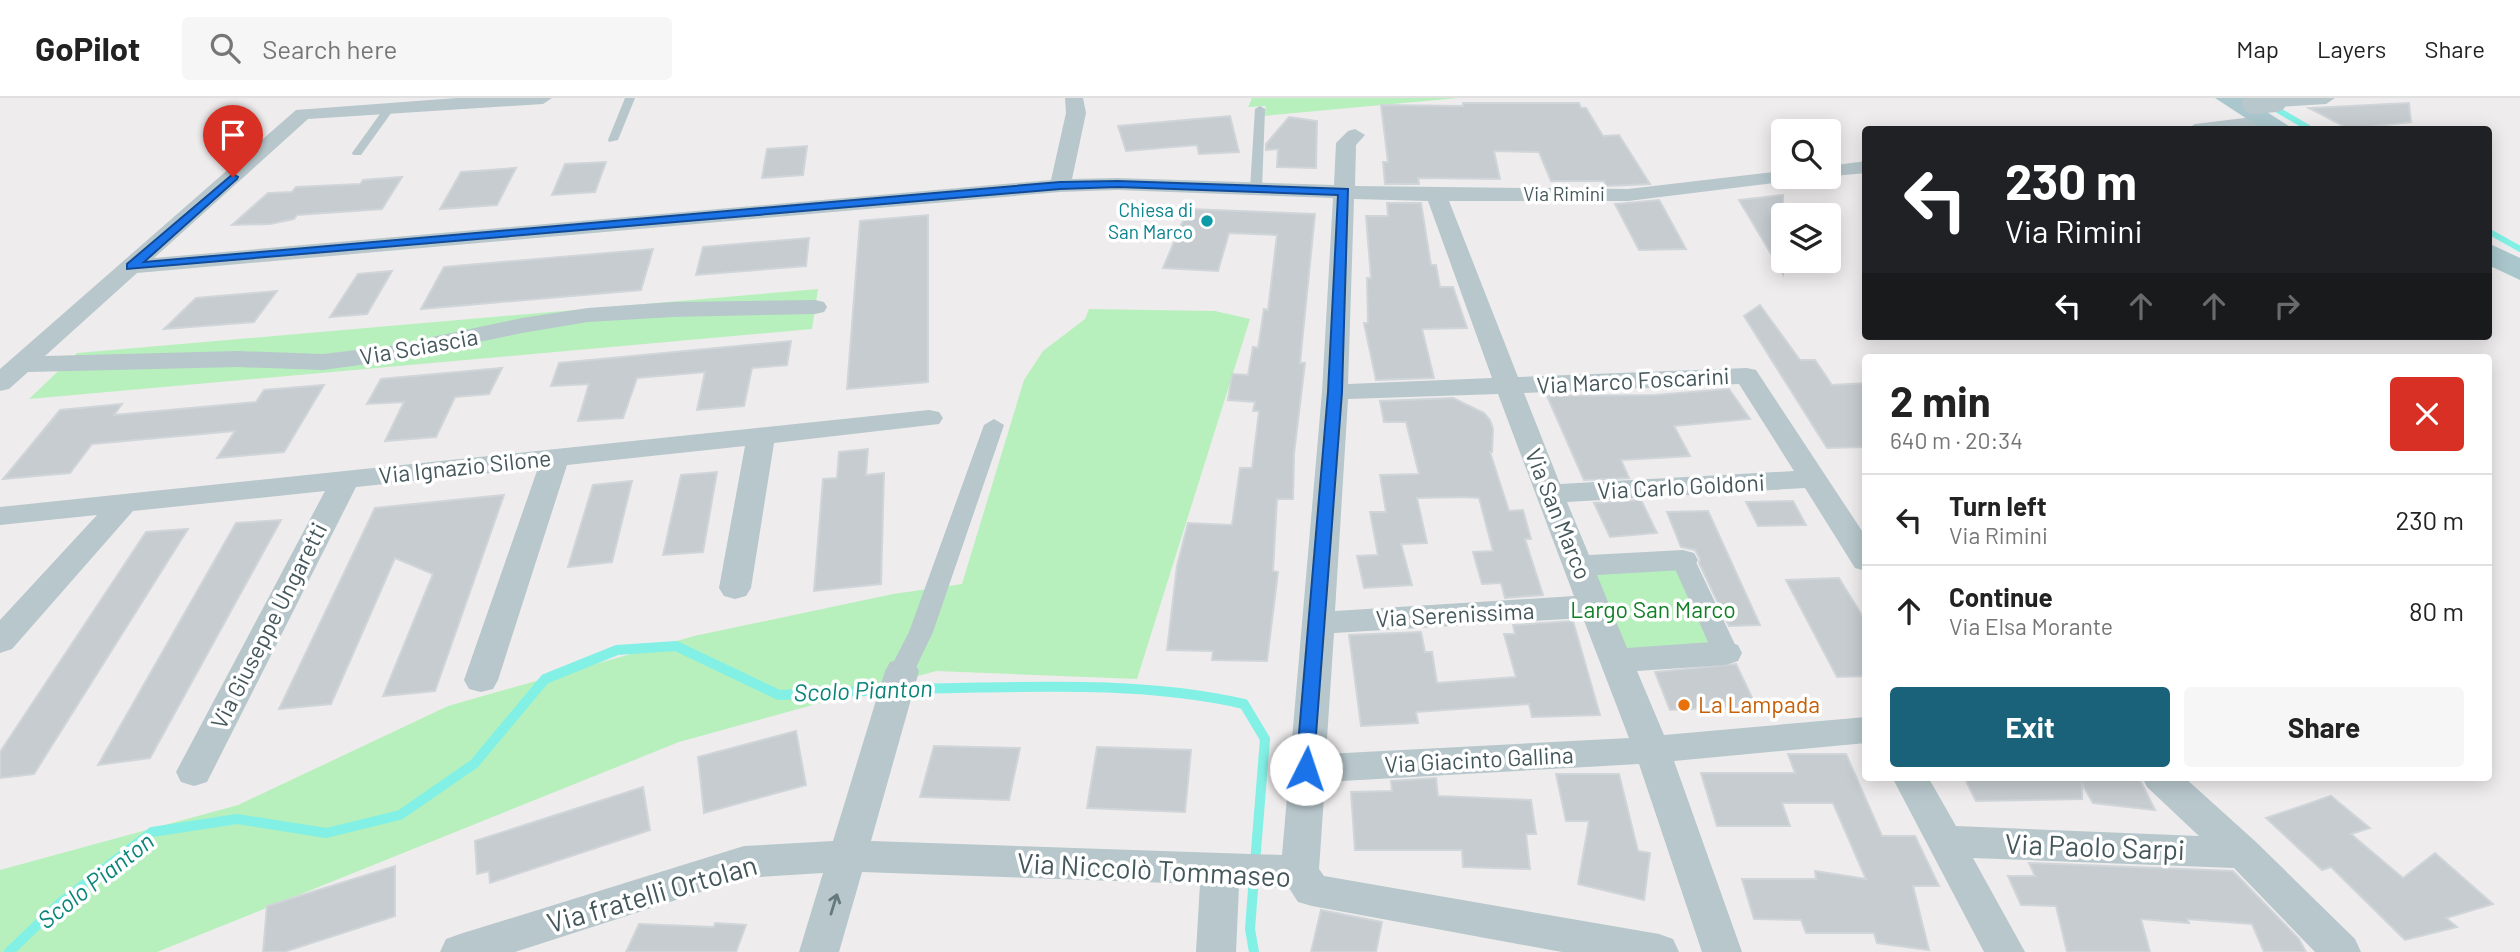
<!DOCTYPE html>
<html lang="en">
<head>
<meta charset="utf-8">
<style>
	:root { --surface:#fff; --page:#f6f6f6; --text:#222; --muted:#767676; --line:#e0e0e0; --accent:#1a617a }
	body { margin:0; font-family:Barlow,sans-serif; background:var(--page); color:var(--text); height:100vh; display:flex; flex-direction:column; font-size:26px; white-space:nowrap }
	* { box-sizing:border-box; margin:0 }
	p { font-size:23px; color:var(--muted) }
	.icon { flex:none; width:38px; height:38px; fill:none; stroke:currentColor; stroke-width:2; stroke-linecap:round; stroke-linejoin:round }
	.map { position:relative; flex:1; overflow:hidden }
	.panel { position:absolute; left:1862px; top:256px; width:630px; height:427px; display:flex; flex-direction:column; background:var(--surface); border-radius:7px; box-shadow:0 4px 18px #0003 }
	.panel>* { flex:none }
	.banner { position:absolute; left:1862px; top:28px; width:630px; height:214px; border-radius:7px; box-shadow:0 4px 18px #0003; background:#202124; color:#fff; overflow:hidden }
	.fabs { position:absolute; left:1771px; top:21px; display:grid; gap:14px }
	.fabs a { display:grid; place-items:center; width:70px; height:70px; border-radius:7px; background:var(--surface); box-shadow:0 4px 18px #0003; font-size:35px }
	.pin { position:absolute; display:grid; place-items:center; width:60px; height:60px; color:#fff; margin:-72px -30px; border-radius:50% 50% 50% 0; rotate:-45deg; box-shadow:0 0 7px #0007 }
	.pin .icon { rotate:45deg }
	.me { position:absolute; width:77px; margin:-38px; rotate:4deg; stroke-linejoin:round; filter:drop-shadow(0 0 5px #0008) }
	.turn { display:flex; align-items:center; gap:24px; height:147px; padding:0 28px; font-size:32px }
	.turn .icon { width:91px; height:91px; stroke-width:2.5 }
	.turn b { display:block; font-size:49px; line-height:60px }
	.lanes { display:flex; align-items:center; height:66px; padding:0 28px; background:#0003; justify-content:center; gap:35px; direction:ltr }
	.lanes .off { opacity:.35 }
	.round { display:grid; place-items:center; flex:none; width:74px; height:74px; border-radius:7px; background:var(--page) }
	.head { display:flex; align-items:center; justify-content:space-between; height:119px; padding:0 28px }
	h1 { font-size:42px; font-weight:700; line-height:52px }
	.primary-button { display:flex; gap:14px; margin-top:auto; padding:14px 28px }
	.primary-button a { flex:1; height:80px; border-radius:7px; background:var(--accent); color:#fff; font-size:28px; font-weight:700; line-height:80px; text-align:center }
	.primary-button a+a { background:var(--page); color:var(--text) }
	ul { padding:0; list-style:none }
	li { display:flex; align-items:center; gap:21px; height:91px; padding:0 28px; border-top:2px solid var(--line) }
	li div { flex:1 }
	li b { display:block; font-size:26px }
	li em { font-style:normal }
	header { display:flex; align-items:center; gap:42px; box-sizing:border-box; height:98px; padding:0 35px; background:var(--surface); border-bottom:2px solid var(--line) }
	header strong { font-size:33px }
	nav { display:flex; gap:38px; margin-inline-start:auto; font-size:24px }
	.search { width:490px; height:63px; background:var(--page); display:flex; align-items:center; gap:18px; box-sizing:border-box; padding:0 24px; border-radius:7px; color:var(--muted); font-size:26px }
	.map>svg:first-child { display:block }
</style>
</head>
<body>
<header>
<strong>GoPilot</strong>
<div class="search"><svg class="icon" aria-label="search" viewBox="0 0 24 24"><circle cx="10" cy="10" r="6"/><path d="M15 15l6 6"/></svg>Search here</div>
<nav><a>Map</a><a>Layers</a><a>Share</a></nav>
</header>
<div class="map">
<svg width="2520" height="854" viewBox="0 0 2520 854">
	<rect width="100%" height="100%" fill="#efeced"/>
	<!-- green -->
	<g fill="#b7f0bc">
		<polygon points="1252,0 1458,0 1263,18 1266,8 1248,9"/>
		<polygon points="818,191 812,231 29,301 77,255"/>
		<polygon points="1089,211 1215,213 1250,221 1137,581 936,573 679,644 157,854 0,854 0,772 238,707 448,608 694,538 893,496 962,486 1024,282 1043,253 1085,221"/>
		<polygon points="1677,471 1714,549 1626,554 1594,475"/>
	</g>
	<g fill="none" stroke-linecap="round" stroke-linejoin="round">
		<!-- stream-far1 -->
		<g stroke="#82f0e5" stroke-width="6">
			<polyline points="2271,8 2312,32"/>
			<polyline points="2488,133 2520,151"/>
		</g>
		<!-- stream -->
		<g stroke="#82f0e5" stroke-width="10">
			<path d="M903,591C1015,590 1134,581 1244,606L1265,641L1255,765"/>
			<polyline points="1254,779 1250,831 1254,854"/>
			<polyline points="9,854 59,806 152,734 237,721 326,735 400,717 474,666 545,581 617,552 676,548 779,597 889,592"/>
		</g>
	</g>
	<!-- building -->
	<g fill="#c6ccd0" stroke="#d0d5d9" stroke-width="2">
		<polygon points="1463,5 1579,5 1581,10 1586,10 1603,38 1619,37 1650,86 1606,88 1604,83 1551,83 1539,54 1494,53 1500,81 1418,80 1419,86 1385,86 1383,64 1388,64 1381,7 1463,8"/>
		<polygon points="2409,5 2411,24 2349,31 2309,10"/>
		<polygon points="1230,18 1239,54 1199,56 1197,47 1126,53 1118,28"/>
		<polygon points="1289,19 1317,23 1316,70 1277,69 1278,51 1266,52 1266,46"/>
		<polygon points="807,48 803,77 762,80 767,51"/>
		<polygon points="606,64 595,94 552,97 565,66"/>
		<polygon points="516,70 497,107 440,111 461,74"/>
		<polygon points="402,79 382,111 297,117 294,121 270,126 232,127 268,95 292,94 296,89 360,86 363,82"/>
		<polygon points="1783,97 1783,176 1739,102"/>
		<polygon points="1659,102 1662,107 1686,151 1639,152 1615,106"/>
		<polygon points="1387,105 1421,105 1431,167 1436,167 1440,189 1453,189 1467,230 1422,231 1434,280 1376,282 1364,225 1368,225 1367,180 1371,180 1366,118 1388,118"/>
		<polygon points="1188,111 1315,116 1300,265 1305,265 1294,356 1293,401 1277,401 1273,473 1278,474 1267,563 1212,562 1213,553 1167,552 1177,468 1188,425 1232,427 1240,370 1252,370 1259,313 1253,313 1255,304 1228,302 1232,276 1248,277 1253,249 1258,250 1264,211 1268,212 1277,137 1229,135 1218,173 1163,170"/>
		<polygon points="928,117 928,284 847,291 860,123"/>
		<polygon points="809,140 806,168 696,177 703,149"/>
		<polygon points="653,151 641,192 421,211 444,169"/>
		<polygon points="392,173 367,216 330,219 358,176"/>
		<polygon points="277,193 254,224 164,231 196,200"/>
		<polygon points="1760,207 1800,262 1815,262 1832,287 1866,285 1866,349 1827,350 1744,218"/>
		<polygon points="791,243 787,267 752,270 744,308 697,312 705,274 637,280 623,320 578,323 589,286 551,288 559,265"/>
		<polygon points="502,270 489,296 455,299 436,339 385,343 404,304 367,306 381,281"/>
		<polygon points="324,287 284,354 217,360 235,333 92,346 70,375 3,381 60,312 122,306 114,317 256,304 264,292"/>
		<polygon points="1729,291 1750,321 1674,328 1690,358 1621,362 1629,380 1584,382 1547,298 1655,297"/>
		<polygon points="1453,300 1484,315 1490,322 1493,331 1492,354 1490,354 1509,413 1523,412 1531,441 1525,441 1543,497 1505,500 1501,485 1482,486 1473,454 1493,453 1479,400 1465,399 1417,400 1427,445 1401,446 1412,487 1364,490 1357,458 1378,457 1370,414 1386,414 1380,377 1419,376 1406,324 1384,324 1380,303"/>
		<polygon points="868,351 866,377 884,375 881,486 814,493 823,381 837,380 839,354"/>
		<polygon points="717,374 703,454 663,457 681,377"/>
		<polygon points="632,383 612,464 568,469 593,387"/>
		<polygon points="504,397 435,593 383,598 433,476 395,460 331,606 279,611 375,410"/>
		<polygon points="1641,402 1657,435 1610,439 1594,405"/>
		<polygon points="1793,403 1806,427 1758,428 1746,404"/>
		<polygon points="1708,413 1760,527 1729,528 1699,465 1700,461 1695,452 1681,449 1667,414"/>
		<polygon points="281,422 150,660 98,667 236,425"/>
		<polygon points="188,431 34,676 0,680 0,654 146,434"/>
		<polygon points="1839,480 1866,524 1866,578 1837,579 1786,482"/>
		<polygon points="1573,523 1600,617 1532,619 1529,606 1416,614 1418,625 1361,628 1349,537 1421,534 1425,554 1432,554 1437,585 1516,579 1504,536 1515,536 1513,527"/>
		<polygon points="1736,566 1756,608 1670,612 1655,574"/>
		<polygon points="796,633 806,687 704,715 698,659"/>
		<polygon points="934,648 1020,650 1009,702 920,699"/>
		<polygon points="1097,649 1191,652 1185,714 1087,710"/>
		<polygon points="1788,656 1846,656 1882,738 1915,738 1939,788 1913,788 1929,852 1877,845 1874,835 1806,835 1801,822 1754,821 1742,781 1816,781 1815,773 1866,781 1833,705 1782,705 1790,728 1717,728 1701,675 1795,675"/>
		<polygon points="1556,676 1619,676 1638,753 1650,755 1644,802 1578,786 1589,723 1566,723"/>
		<polygon points="1964,679 2139,680 2155,712 2093,705 2082,686 2082,701 1976,703"/>
		<polygon points="1436,680 1438,698 1531,702 1536,736 1526,736 1530,771 1463,769 1462,752 1355,752 1351,694 1392,693 1391,683"/>
		<polygon points="643,689 650,732 490,785 489,773 477,776 475,743"/>
		<polygon points="2331,698 2370,730 2351,736 2403,780 2435,755 2493,806 2446,820 2457,829 2405,842 2331,769 2322,772 2266,720"/>
		<polygon points="2029,765 2233,773 2299,841 2306,854 2264,854 2252,826 2187,821 2189,825 2141,821 2150,854 2067,854 2056,808 2021,807 2008,778 2035,778"/>
		<polygon points="395,768 395,818 284,854 263,854 267,808"/>
		<polygon points="1321,812 1382,824 1376,854 1311,854"/>
		<polygon points="715,825 746,827 736,854 626,854 639,826 714,829"/>
	</g>
	<g fill="none" stroke-linecap="round" stroke-linejoin="round">
		<!-- service -->
		<g fill="#b7c7cb" fill-rule="evenodd">
			<polygon points="625,0 635,0 618,42 609,44 608,42"/>
			<polygon points="1260,8 1265,11 1262,91 1256,94 1250,91 1255,11"/>
			<polygon points="385,9 394,11 361,57 353,57 352,55"/>
		</g>
		<!-- pedestrian -->
		<g fill="#b7c7cb" fill-rule="evenodd">
			<polygon points="994,321 1004,327 933,534 911,580 902,582 893,580 889,573 909,534 984,327"/>
			<polygon points="1683,454 1691,457 1695,462 1739,555 1735,561 1726,564 1717,561 1713,555 1671,462 1675,457"/>
		</g>
		<!-- minor -->
		<g fill="#b7c7cb" fill-rule="evenodd">
			<path d="M457,0H552L543,6L308,21L154,160L1051,82L1066,15L1065,0H1083L1086,15L1072,81L1117,80L1334,87L1336,45L1348,33L1355,31L1365,37L1356,47L1355,88L1628,91L1783,73V79H1794L1791,83L1628,103H1449L1518,279L1747,270L1756,272L1866,439V473L1855,470L1805,390L1567,404L1589,457L1683,452L1694,455L1698,462L1694,469L1683,472L1597,477L1627,550L1726,543L1738,547L1742,555L1738,563L1726,567L1637,573L1664,637L1866,619V645L1674,663L1742,854H1702L1639,666L1325,684L1319,771L1324,778L1659,836L1673,841L1679,854H1562L1312,808L1298,804L1289,790L1239,788L1236,854H1196L1200,786L862,774L839,854H799L823,775L744,780L515,854H440L446,841L460,836L744,748L833,743L885,573L890,564L902,561L914,564L919,573L871,743L1282,757L1322,294L1333,100L1117,92L1060,94L137,175L45,258L238,253L323,256L390,248L522,220L588,210L673,204L815,202L824,204L827,209L824,214L815,216L673,219L588,224L522,235L390,263L323,272L238,269L28,274L9,291L0,293V271L296,12ZM1354,101L1428,103L1492,280L1348,286ZM1739,286L1794,373L1560,386L1524,295ZM1498,296L1574,498L1335,513L1348,301ZM1583,520L1629,640L1326,656L1334,535Z"/>
			<polygon points="2269,0 2335,0 2326,6 2276,9 2269,7"/>
			<polygon points="2269,17 2279,23 2276,27 2247,32 2185,32 2195,26"/>
			<polygon points="1866,63 1866,75 1823,79 1829,79 1829,68"/>
			<polygon points="929,312 939,314 943,320 939,326 774,345 751,490 746,498 735,501 724,498 719,490 745,348 567,367 498,582 493,591 481,594 469,591 464,582 538,370 356,389 207,684 194,688 181,684 176,674 325,393 133,413 12,551 0,555 0,522 97,417 0,427 0,409"/>
			<polygon points="1892,679 1928,679 1956,728 2199,738 2147,689 2142,679 2184,679 2256,744 2355,841 2361,854 2315,854 2234,770 1973,760 2025,854 1984,854"/>
		</g>
		<!-- primary -->
		<g fill="#aac7cd" fill-rule="evenodd">
			<polygon points="2215,0 2245,0 2295,32 2264,32"/>
			<polygon points="2488,145 2520,160 2520,182 2488,167"/>
		</g>
		<!-- minor-bridge -->
		<polyline stroke="#b7c7cb" stroke-width="22" points="2253,5 2276,3"/>
	</g>
	<!-- one-way arrows -->
	<defs><path id="oneway-shaft" d="M-6 0H5M1.5-3L5.5 0L1.5 3" fill="none" stroke-width="1.6" stroke-linecap="round" stroke-linejoin="round" transform="scale(1.75)"/></defs>
	<use stroke="#66797d" href="#oneway-shaft" transform="translate(834 806) rotate(-73)"/>
	<!-- route -->
	<polygon fill="#1a73e8" stroke="#114b97" stroke-width="2" points="233,76 238,79 237,81 144,164 1060,84 1118,83 1348,91 1342,294 1313,676 1299,676 1296,671 1328,294 1338,97 1118,89 1060,91 127,171 127,166"/>
	<!-- markers -->
	<circle fill="#0f9aa8" stroke="#fff" stroke-width="2.5" cx="1207" cy="123" r="7"/>
	<circle fill="#e8710a" stroke="#fff" stroke-width="2.5" cx="1684" cy="607" r="7"/>
	<g text-anchor="middle" stroke-width="7" stroke-linejoin="round" paint-order="stroke">
		<!-- far-street labels -->
		<g font-size="19" fill="#44575b" stroke="#fff">
			<text x="1564" y="103">Via Rimini</text>
		</g>
		<!-- far-culture labels -->
		<g font-size="19" fill="#0d838f" stroke="#fff" text-anchor="end">
			<text x="1193" y="119">Chiesa di<tspan x="1193" dy="22">San Marco</tspan></text>
		</g>
		<!-- street labels -->
		<g font-size="23" fill="#44575b" stroke="#fff">
			<text transform="translate(419 249) rotate(-10)" y="8">Via Sciascia</text>
			<text transform="translate(1633 283) rotate(-3)" y="8">Via Marco Foscarini</text>
			<text transform="translate(465 369) rotate(-6)" y="8">Via Ignazio Silone</text>
			<text transform="translate(1681 389) rotate(-3)" y="8">Via Carlo Goldoni</text>
			<text transform="translate(1558 416) rotate(68)" y="8">Via San Marco</text>
			<text transform="translate(1455 517) rotate(-3)" y="8">Via Serenissima</text>
			<text transform="translate(269 528) rotate(-63)" y="8">Via Giuseppe Ungaretti</text>
			<text transform="translate(1479 662) rotate(-3)" y="8">Via Giacinto Gallina</text>
		</g>
		<!-- park labels -->
		<g font-size="23" fill="#127f27" stroke="#fff">
			<text x="1653" y="520">Largo San Marco</text>
		</g>
		<!-- food labels -->
		<g font-size="23" fill="#c56008" stroke="#fff" text-anchor="start">
			<text x="1698" y="615">La Lampada</text>
		</g>
		<!-- water labels -->
		<g font-size="24" font-style="italic" fill="#088579" stroke="#fff">
			<text transform="translate(863 593) rotate(-2)" y="8">Scolo Pianton</text>
			<text transform="translate(96 783) rotate(-38)" y="8">Scolo Pianton</text>
		</g>
		<!-- near-street labels -->
		<g font-size="28" fill="#44575b" stroke="#fff">
			<text transform="translate(2095 749) rotate(2)" y="10">Via Paolo Sarpi</text>
			<text transform="translate(1154 772) rotate(3)" y="10">Via Niccolò Tommaseo</text>
			<text transform="translate(652 796) rotate(-16)" y="10">Via fratelli Ortolan</text>
		</g>
	</g>
</svg>
<div class="fabs">
<a><svg class="icon" aria-label="search" viewBox="0 0 24 24"><circle cx="10" cy="10" r="6"/><path d="M15 15l6 6"/></svg></a>
<a><svg class="icon" aria-label="layers" viewBox="0 0 24 24"><path d="M12 4l9 5-9 5-9-5zM3 14l9 5 9-5"/></svg></a>
</div>
<div class="pin" style="left:233px;top:79px;background:#d93025"><svg class="icon" aria-label="arrive" viewBox="0 0 24 24"><path d="M6 21V4h12l-3 4 3 4H6"/></svg></div>
<svg class="me" style="left:1306px;top:671px" viewBox="-20 -20 40 40"><circle r="19" fill="#fff"/><path d="M0-13L10 11 0 6-10 11z" fill="#1a73e8"/></svg>
<div class="banner">
<div class="turn"><svg class="icon" aria-label="left" viewBox="0 0 24 24"><path d="M17 20v-9H6M10 6l-5 5 5 5"/></svg><div><b>230 m</b>Via Rimini</div></div>
<div class="lanes"><svg class="icon" aria-label="left" viewBox="0 0 24 24"><path d="M17 20v-9H6M10 6l-5 5 5 5"/></svg><svg class="icon off" aria-label="ahead" viewBox="0 0 24 24"><path d="M12 20V5M6 11l6-6 6 6"/></svg><svg class="icon off" aria-label="ahead" viewBox="0 0 24 24"><path d="M12 20V5M6 11l6-6 6 6"/></svg><svg class="icon off" aria-label="right" viewBox="0 0 24 24"><path d="M7 20v-9h11M14 6l5 5-5 5"/></svg></div>
</div>
<section class="panel">
<div class="head"><div><h1>2 min</h1><p>640 m · 20:34</p></div><a class="round" style="background:#d93025;color:#fff"><svg class="icon" aria-label="close" viewBox="0 0 24 24"><path d="M6 6l12 12M18 6L6 18"/></svg></a></div>
<ul>
<li><svg class="icon" aria-label="left" viewBox="0 0 24 24"><path d="M17 20v-9H6M10 6l-5 5 5 5"/></svg><div><b>Turn left</b><p>Via Rimini</p></div><em>230 m</em></li>
<li><svg class="icon" aria-label="ahead" viewBox="0 0 24 24"><path d="M12 20V5M6 11l6-6 6 6"/></svg><div><b>Continue</b><p>Via Elsa Morante</p></div><em>80 m</em></li>
</ul>
<div class="primary-button"><a>Exit</a><a>Share</a></div>
</section>
</div>
</body>
</html>
